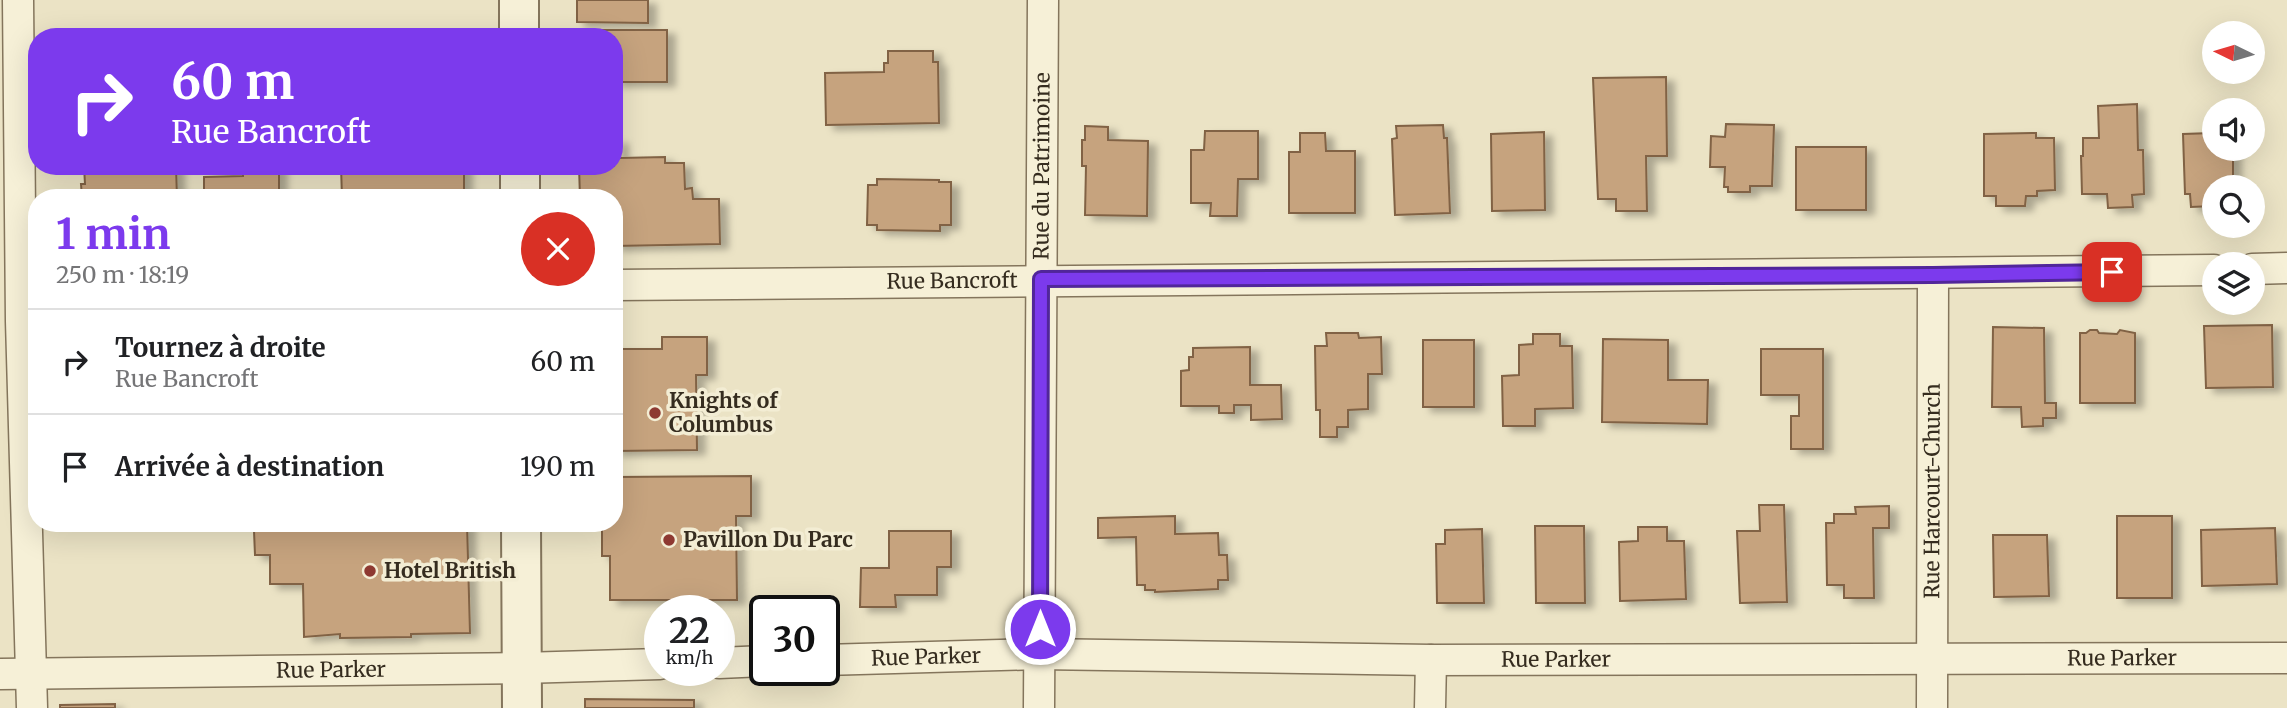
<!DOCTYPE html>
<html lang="fr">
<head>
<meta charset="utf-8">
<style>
	:root { --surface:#fff; --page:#f2f2f2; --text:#202124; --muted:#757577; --line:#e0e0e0; --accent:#7c3aed }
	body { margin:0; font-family:Merriweather,serif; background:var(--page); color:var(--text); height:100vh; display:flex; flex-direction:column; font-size:26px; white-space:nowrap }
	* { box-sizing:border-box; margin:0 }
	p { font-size:23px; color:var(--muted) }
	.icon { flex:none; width:38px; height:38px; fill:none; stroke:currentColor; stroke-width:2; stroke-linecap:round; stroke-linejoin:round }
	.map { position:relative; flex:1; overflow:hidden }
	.drawer { position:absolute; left:28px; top:189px; width:595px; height:343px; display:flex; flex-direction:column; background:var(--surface); border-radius:28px; box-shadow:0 7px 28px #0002 }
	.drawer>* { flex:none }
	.hud { position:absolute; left:28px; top:28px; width:595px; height:147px; border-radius:28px; box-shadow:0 7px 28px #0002; background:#7c3aed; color:#fff; overflow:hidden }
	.needle { width:46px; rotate:275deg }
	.fabs { position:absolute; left:2202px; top:21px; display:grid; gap:14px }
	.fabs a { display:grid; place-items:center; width:63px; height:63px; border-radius:50%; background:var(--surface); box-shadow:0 7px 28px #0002; font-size:35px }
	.speed { position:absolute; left:644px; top:595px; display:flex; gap:14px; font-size:35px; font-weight:700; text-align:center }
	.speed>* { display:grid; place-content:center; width:91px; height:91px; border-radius:50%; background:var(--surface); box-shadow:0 7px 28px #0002; line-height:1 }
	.speed small { font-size:18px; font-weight:400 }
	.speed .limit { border:4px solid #111; border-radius:10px; background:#fff; color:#111 }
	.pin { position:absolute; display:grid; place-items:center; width:60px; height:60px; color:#fff; margin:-30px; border-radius:14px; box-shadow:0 4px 10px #0006 }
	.me { position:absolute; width:77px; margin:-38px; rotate:0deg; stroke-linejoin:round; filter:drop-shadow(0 0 5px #0008) }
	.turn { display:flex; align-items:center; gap:24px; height:147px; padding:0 28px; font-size:32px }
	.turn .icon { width:91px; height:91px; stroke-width:2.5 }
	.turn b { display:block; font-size:49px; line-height:60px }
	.round { display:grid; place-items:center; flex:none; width:74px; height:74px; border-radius:37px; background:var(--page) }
	.overview { display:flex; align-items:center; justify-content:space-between; height:119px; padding:0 28px }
	h1 { font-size:42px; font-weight:700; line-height:52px; color:var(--accent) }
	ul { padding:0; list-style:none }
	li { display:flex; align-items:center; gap:21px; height:105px; padding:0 28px; border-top:2px solid var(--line) }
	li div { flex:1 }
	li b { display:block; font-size:26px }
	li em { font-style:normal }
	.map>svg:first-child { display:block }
</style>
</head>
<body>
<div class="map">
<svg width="2287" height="708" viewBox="0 0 2287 708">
	<defs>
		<filter id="shadow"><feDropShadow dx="8" dy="4.5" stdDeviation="3.5" flood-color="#0004"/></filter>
	</defs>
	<rect width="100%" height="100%" fill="#ebe3c5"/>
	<!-- building -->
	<g fill="#c6a37e" stroke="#816244" stroke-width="2" filter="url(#shadow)">
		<polygon points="577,0 648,0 648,23 577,22"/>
		<polygon points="580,30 667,30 667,82 614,82 614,37 580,37"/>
		<polygon points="888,51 933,51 933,62 938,62 939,123 826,125 825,73 884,72 884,63 888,63"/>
		<polygon points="1666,77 1667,156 1646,156 1647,211 1616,211 1616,199 1598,199 1593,78"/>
		<polygon points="2137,104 2138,150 2143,150 2144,194 2132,195 2133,207 2108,208 2107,194 2082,194 2081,156 2083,156 2083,138 2099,138 2098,106"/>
		<polygon points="2211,123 2214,123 2214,149 2233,149 2233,187 2214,187 2214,206 2191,207 2190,194 2185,194 2183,134 2212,133"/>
		<polygon points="1726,124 1774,125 1772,186 1750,186 1750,192 1728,192 1728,187 1724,187 1725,167 1710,167 1711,136 1725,137"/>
		<polygon points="1443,125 1444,138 1447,138 1450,213 1395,215 1392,139 1397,138 1396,126"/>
		<polygon points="1085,126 1108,127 1108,140 1148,141 1147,216 1085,215 1086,166 1082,166 1082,140 1085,140"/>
		<polygon points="1205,131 1258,131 1258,179 1238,179 1237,216 1210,216 1211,203 1191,203 1191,150 1204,150"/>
		<polygon points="1544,132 1545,210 1492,211 1491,134"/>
		<polygon points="1300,133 1325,133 1326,151 1355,151 1355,213 1289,213 1289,152 1300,152"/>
		<polygon points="2032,133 2036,133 2036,138 2054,138 2055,190 2037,191 2037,196 2026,196 2025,206 1996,206 1996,196 1984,196 1984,134"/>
		<polygon points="614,140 620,140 620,158 665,157 665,163 684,163 685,189 692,188 693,199 719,199 720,244 614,246 614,198 580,198 579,166 614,166"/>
		<rect x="1796" y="147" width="70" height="63"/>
		<polygon points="84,166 176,166 177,198 82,198 81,184 85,184"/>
		<polygon points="243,166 279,166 279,190 264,190 264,197 269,198 204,198 204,177 243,176"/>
		<polygon points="341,166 464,166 464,198 342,198"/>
		<polygon points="877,179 939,180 939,182 951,182 951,225 940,225 940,231 877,230 877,225 867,225 868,185 877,185"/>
		<polygon points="2272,325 2273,387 2206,388 2204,326"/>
		<polygon points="1993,327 2044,328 2045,403 2056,403 2056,418 2043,418 2043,426 2022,427 2021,407 1992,407"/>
		<polygon points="2090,330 2097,330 2099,333 2117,334 2120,330 2135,333 2135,403 2080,403 2080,333 2086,333"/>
		<polygon points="1326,333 1358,333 1359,338 1381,337 1382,374 1368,374 1368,409 1348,410 1348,427 1337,427 1337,437 1320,437 1320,410 1316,410 1315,346 1327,346"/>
		<polygon points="1533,334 1560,334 1560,346 1572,346 1573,408 1535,409 1535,426 1503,426 1502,376 1519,375 1519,345 1533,344"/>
		<polygon points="662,337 707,337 707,375 696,375 697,450 614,451 614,349 662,349"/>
		<polygon points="1603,339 1668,340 1668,380 1708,380 1707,424 1602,422"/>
		<rect x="1423" y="340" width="51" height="67"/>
		<polygon points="1250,347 1250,385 1281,385 1282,419 1251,420 1251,405 1234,405 1234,413 1219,413 1219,406 1181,406 1181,371 1189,370 1189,357 1193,357 1193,348"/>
		<polygon points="1761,349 1823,349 1823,449 1791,449 1791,416 1799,416 1799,395 1761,395"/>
		<polygon points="751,476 751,516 736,516 737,600 610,600 610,556 602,556 602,523 614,523 614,477"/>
		<polygon points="1759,505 1784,505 1787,602 1740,603 1737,531 1760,531"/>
		<polygon points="1889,506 1889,528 1873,528 1874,598 1844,598 1844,585 1827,585 1826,523 1834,523 1834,514 1856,514 1855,507"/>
		<polygon points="1175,516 1175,534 1218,533 1219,555 1227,555 1228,580 1218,580 1218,589 1155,592 1155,590 1145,590 1145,585 1137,585 1136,537 1098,538 1098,518"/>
		<rect x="2117" y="516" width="55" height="82"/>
		<polygon points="269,523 467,523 470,633 411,634 411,637 340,638 340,634 304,637 303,584 270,584 270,555 255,555 254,531 269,531"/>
		<polygon points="1535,526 1584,526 1585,603 1536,603"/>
		<polygon points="1638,527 1667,527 1667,541 1684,541 1686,599 1620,601 1619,542 1638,541"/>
		<polygon points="2275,528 2277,584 2202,586 2201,530"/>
		<polygon points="1482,529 1484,603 1437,603 1436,544 1445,544 1445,530"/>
		<polygon points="889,531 951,531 951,567 937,567 937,595 895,595 896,607 860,607 861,568 889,568"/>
		<polygon points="1993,535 2047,535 2049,596 1994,597"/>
		<polygon points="585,699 694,700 694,708 585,708"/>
		<polygon points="115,704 115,708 60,708 60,705"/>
	</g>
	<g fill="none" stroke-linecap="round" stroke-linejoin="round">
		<!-- minor casing -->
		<g stroke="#84755c" stroke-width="33">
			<g id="minor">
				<polyline points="18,0 21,321 32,708"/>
				<polyline points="2252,269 2287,268"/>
				<path id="s1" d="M614,285C1147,277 1681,279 2214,270"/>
				<path id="s2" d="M824,660L1039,654L1431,660L2287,658"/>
				<polyline points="719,663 765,661"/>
				<path id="s3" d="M0,674L522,668L660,664"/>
				<path id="s4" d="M1039,708L1043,0"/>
				<polyline points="1430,708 1431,660"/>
				<path id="s5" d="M1932,708L1933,275"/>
			</g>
		</g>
		<!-- tertiary casing -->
		<g stroke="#84755c" stroke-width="42">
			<g id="tertiary">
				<polyline points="519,0 519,37"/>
				<polyline points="520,166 520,198"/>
				<polyline points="521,523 522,708"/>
			</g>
		</g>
		<!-- minor -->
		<use href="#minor" stroke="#f6f0d7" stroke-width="30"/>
		<!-- tertiary -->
		<use href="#tertiary" stroke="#f6f0d7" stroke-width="38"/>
	</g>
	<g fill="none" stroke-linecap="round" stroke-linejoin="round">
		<!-- route casing -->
		<g stroke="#51269a" stroke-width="18">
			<polyline id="route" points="1040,629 1041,279 1933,275 2112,272"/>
		</g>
		<!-- route -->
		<use href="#route" stroke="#7c3aed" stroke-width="12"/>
	</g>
	<!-- markers -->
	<g fill="#8e3931" stroke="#f3edd4" stroke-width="2.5">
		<circle cx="655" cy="413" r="7"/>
		<circle cx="669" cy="540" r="7"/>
		<circle cx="370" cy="571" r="7"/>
	</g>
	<g text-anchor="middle" stroke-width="7" stroke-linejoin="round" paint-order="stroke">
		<!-- street labels -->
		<g font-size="21" fill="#352c1f" stroke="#f3edd4">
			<text dy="7" stroke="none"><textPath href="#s4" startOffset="542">Rue du Patrimoine</textPath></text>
			<text dy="7" stroke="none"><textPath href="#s1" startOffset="338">Rue Bancroft</textPath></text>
			<text dy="7" stroke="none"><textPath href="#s5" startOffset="217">Rue Harcourt-Church</textPath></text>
			<text dy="7" stroke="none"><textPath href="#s2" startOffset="102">Rue Parker</textPath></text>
			<text dy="7" stroke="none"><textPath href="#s2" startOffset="732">Rue Parker</textPath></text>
			<text dy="7" stroke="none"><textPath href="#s2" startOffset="1298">Rue Parker</textPath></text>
			<text dy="7" stroke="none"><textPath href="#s3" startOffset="331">Rue Parker</textPath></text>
		</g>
		<!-- poi labels -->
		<g font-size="21" font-weight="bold" fill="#352c1f" stroke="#f3edd4" text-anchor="start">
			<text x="669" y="408">Knights of<tspan x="669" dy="24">Columbus</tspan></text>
			<text x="683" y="547">Pavillon Du Parc</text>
			<text x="384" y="578">Hotel British</text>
		</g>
	</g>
</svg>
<div class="fabs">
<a><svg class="needle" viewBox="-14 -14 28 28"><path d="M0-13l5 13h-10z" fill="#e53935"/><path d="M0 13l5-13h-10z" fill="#757577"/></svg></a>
<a><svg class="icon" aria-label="sound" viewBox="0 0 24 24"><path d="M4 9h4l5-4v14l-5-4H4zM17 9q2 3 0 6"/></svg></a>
<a><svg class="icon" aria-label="search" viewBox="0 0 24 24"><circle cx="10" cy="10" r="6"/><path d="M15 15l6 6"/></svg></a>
<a><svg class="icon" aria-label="layers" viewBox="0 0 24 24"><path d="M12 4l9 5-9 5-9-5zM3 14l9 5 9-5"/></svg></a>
</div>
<div class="speed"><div>22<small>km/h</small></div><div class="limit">30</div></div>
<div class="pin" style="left:2112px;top:272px;background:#d93025"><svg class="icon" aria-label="arrive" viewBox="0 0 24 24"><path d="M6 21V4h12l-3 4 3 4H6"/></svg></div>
<svg class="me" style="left:1040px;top:629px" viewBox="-20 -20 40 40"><circle r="17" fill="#7c3aed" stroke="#fff" stroke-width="3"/><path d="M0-11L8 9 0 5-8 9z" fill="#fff"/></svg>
<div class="hud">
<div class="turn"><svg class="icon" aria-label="right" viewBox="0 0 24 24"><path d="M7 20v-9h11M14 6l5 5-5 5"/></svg><div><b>60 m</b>Rue Bancroft</div></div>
</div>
<section class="drawer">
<div class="overview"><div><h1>1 min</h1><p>250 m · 18:19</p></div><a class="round" style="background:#d93025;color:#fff"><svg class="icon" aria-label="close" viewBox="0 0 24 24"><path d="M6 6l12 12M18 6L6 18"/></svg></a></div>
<ul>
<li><svg class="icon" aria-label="right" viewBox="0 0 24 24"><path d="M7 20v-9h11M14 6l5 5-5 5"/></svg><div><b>Tournez à droite</b><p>Rue Bancroft</p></div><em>60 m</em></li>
<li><svg class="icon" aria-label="arrive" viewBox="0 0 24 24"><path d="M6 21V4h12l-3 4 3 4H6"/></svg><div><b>Arrivée à destination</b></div><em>190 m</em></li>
</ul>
</section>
</div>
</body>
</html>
